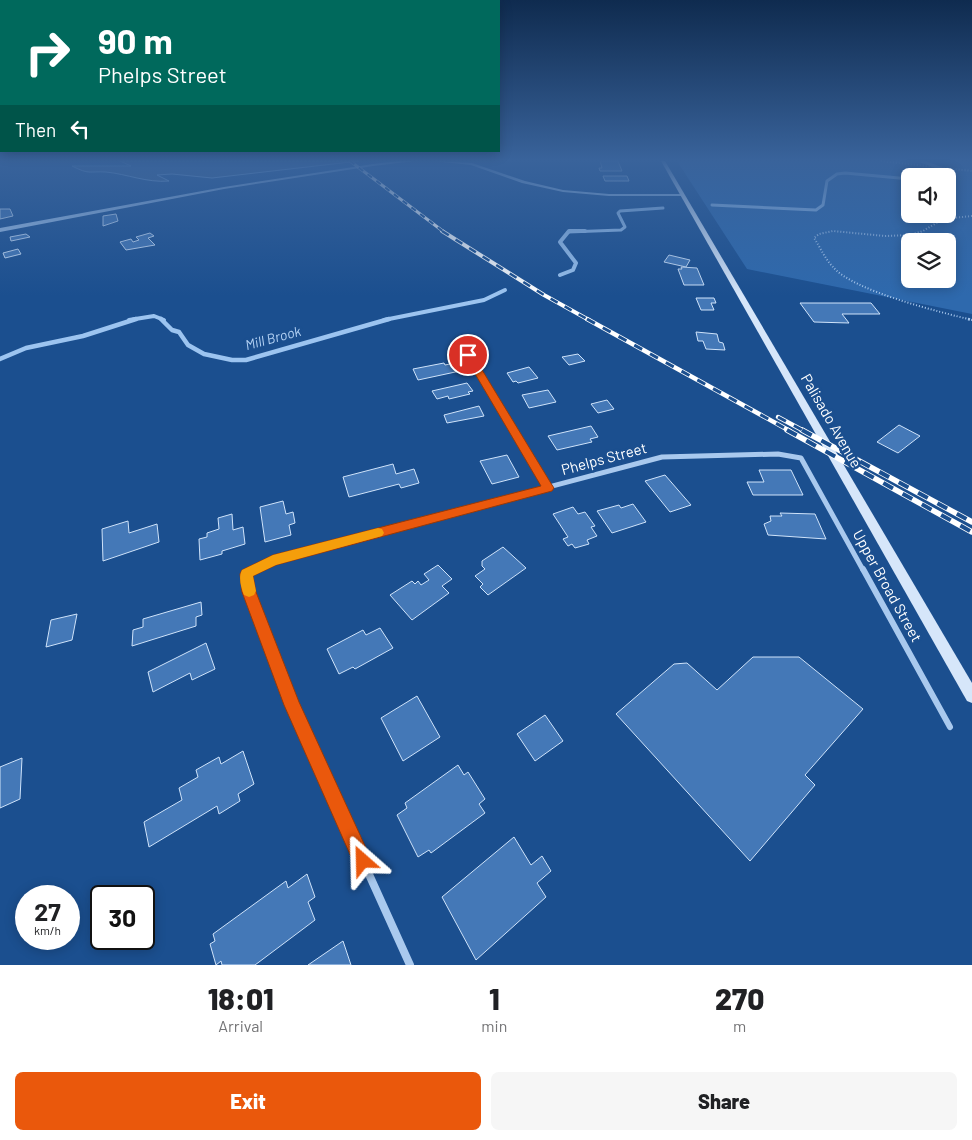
<!DOCTYPE html>
<html lang="en">
<head>
<meta charset="utf-8">
<style>
	:root { --surface:#fff; --page:#f6f6f6; --text:#202124; --muted:#757577; --accent:#ea580c }
	body { margin:0; font-family:Barlow,sans-serif; background:var(--page); color:var(--text); height:100vh; display:flex; flex-direction:column; font-size:19px; white-space:nowrap }
	* { box-sizing:border-box; margin:0 }
	p { font-size:16px; color:var(--muted) }
	.icon { flex:none; width:28px; height:28px; fill:none; stroke:currentColor; stroke-width:2; stroke-linecap:round; stroke-linejoin:round }
	.map { position:relative; height:965px; overflow:hidden }
	.side { display:flex; flex-direction:column; background:var(--surface); flex:1 }
	.side>* { flex:none }
	.guide { position:absolute; left:0px; top:0px; width:500px; height:152px; box-shadow:0 2px 12px #0003; background:#00695c; color:#fff; overflow:hidden }
	.tools { position:absolute; left:901px; top:168px; display:grid; gap:10px }
	.tools a { display:grid; place-items:center; width:55px; height:55px; border-radius:8px; background:var(--surface); box-shadow:0 2px 12px #0003; font-size:25px }
	.speed { position:absolute; left:15px; top:885px; display:flex; gap:10px; font-size:25px; font-weight:700; text-align:center }
	.speed>* { display:grid; place-content:center; width:65px; height:65px; border-radius:50%; background:var(--surface); box-shadow:0 2px 12px #0003; line-height:1 }
	.speed small { font-size:12px; font-weight:400 }
	.speed .limit { border:2px solid #111; border-radius:8px; background:#fff; color:#111 }
	.pin { position:absolute; display:grid; place-items:center; width:42px; height:42px; color:#fff; margin:-21px; border:2px solid #fff; border-radius:50%; box-shadow:0 1px 5px #0007 }
	.me { position:absolute; width:55px; margin:-28px; rotate:335deg; stroke-linejoin:round; filter:drop-shadow(0 0 4px #0008) }
	.turn { display:flex; align-items:center; gap:18px; height:105px; padding:0 15px; font-size:22px }
	.turn .icon { width:65px; height:65px; stroke-width:2.5 }
	.turn b { display:block; font-size:35px; line-height:42px }
	.then { display:flex; align-items:center; height:48px; padding:0 15px; background:#0003; gap:10px; font-size:19px }
	.eta { display:flex; justify-content:space-evenly; align-items:center; height:85px; text-align:center }
	.eta b { font-size:30px; font-weight:800; line-height:35px }
	.action { display:flex; gap:10px; margin-top:auto; padding:10px 15px }
	.action a { flex:1; height:58px; border-radius:8px; background:var(--accent); color:#fff; font-size:20px; font-weight:800; line-height:58px; text-align:center }
	.action a+a { background:var(--page); color:var(--text) }
	.map>svg:first-child { display:block }
</style>
</head>
<body>
<div class="map">
<svg width="972" height="965" viewBox="0 0 972 965">
	<rect width="100%" height="100%" fill="#1b4f8f"/>
	<!-- green -->
	<path fill="#2e69ad" fill-rule="evenodd" d="M677,161H972V314L747,269ZM910,176H948V214H910ZM910,241H948V279H910Z"/>
	<!-- water -->
	<path fill="#3c6290" stroke="#9cc4f0" d="M120,161H359L212,178L172,174L157,175L169,181C147,183 127,174 106,172C88,171 90,175 72,166H131Z"/>
	<g fill="none" stroke-linecap="round" stroke-linejoin="round">
		<!-- stream-far2 -->
		<g stroke="#9cc4f0" stroke-width="3">
			<polyline points="921,161 948,171 951,176 948,178"/>
			<polyline points="712,205 816,210 823,205 827,181 837,174 845,173 910,179"/>
			<polyline points="568,232 621,230 625,227 618,213 620,211 663,208"/>
		</g>
		<!-- stream-far1 -->
		<g stroke="#9cc4f0" stroke-width="4">
			<polyline points="560,275 573,270 576,263 560,242 569,231 585,231"/>
			<polyline points="129,320 154,316 164,320"/>
			<polyline points="384,320 484,300 505,290"/>
		</g>
		<!-- stream -->
		<g stroke="#9cc4f0" stroke-width="4.5">
			<polyline points="161,319 172,330 179,332 188,345 204,354 232,360 246,360 389,319"/>
			<polyline points="0,359 26,348 83,336 136,319"/>
		</g>
	</g>
	<!-- building -->
	<g fill="#4478b7" stroke="#cfe3fa">
		<polygon points="600,161 618,161 622,171 600,171 599,168 602,168"/>
		<polygon points="603,176 627,176 629,181 605,181"/>
		<polygon points="0,209 10,209 13,216 0,219"/>
		<polygon points="116,214 118,221 103,226 103,216"/>
		<polygon points="150,233 154,236 148,238 155,245 126,250 120,242 131,239 133,242 139,240 136,237"/>
		<polygon points="26,234 30,237 11,241 10,237"/>
		<polygon points="18,249 21,254 5,258 3,253"/>
		<polygon points="669,255 690,260 686,267 664,262"/>
		<polygon points="681,267 697,268 704,285 684,285 678,269 682,269"/>
		<polygon points="696,298 714,298 716,303 711,303 714,310 701,310"/>
		<polygon points="800,303 871,303 880,314 842,314 849,323 814,322"/>
		<polygon points="696,332 717,334 719,342 723,343 725,350 706,349 703,341 698,341"/>
		<polygon points="578,354 585,361 569,365 562,357"/>
		<polygon points="444,363 445,365 455,363 460,371 418,380 413,369"/>
		<polygon points="529,367 538,378 518,383 516,381 513,382 507,373"/>
		<polygon points="467,383 473,391 468,392 470,394 449,399 448,396 437,399 432,391"/>
		<polygon points="548,390 556,402 529,408 522,395"/>
		<polygon points="607,400 614,409 598,413 591,404"/>
		<polygon points="479,406 484,416 447,423 444,415"/>
		<polygon points="899,425 920,436 898,453 877,442"/>
		<polygon points="591,426 598,437 590,439 592,442 557,450 548,436"/>
		<polygon points="507,455 519,477 492,484 480,461"/>
		<polygon points="393,464 396,474 414,469 419,483 401,488 399,484 349,497 343,477"/>
		<polygon points="759,470 791,470 803,495 753,495 747,482 764,482"/>
		<polygon points="665,475 691,505 670,512 645,481"/>
		<polygon points="283,501 286,514 293,512 295,523 289,525 291,535 265,542 260,507"/>
		<polygon points="633,504 646,522 612,533 597,511 619,505 621,508"/>
		<polygon points="573,507 578,514 585,512 595,526 591,527 597,536 587,540 589,544 575,548 572,544 568,546 563,539 568,537 553,514"/>
		<polygon points="780,513 815,514 826,539 768,535 764,524 771,521 770,516 782,516"/>
		<polygon points="232,514 233,530 243,527 245,544 222,551 222,554 200,560 199,539 207,537 207,533 219,529 218,518"/>
		<polygon points="128,521 129,533 157,524 159,542 103,561 102,529"/>
		<polygon points="503,547 526,568 488,595 480,587 483,584 475,576 485,569 482,566 482,561"/>
		<polygon points="438,565 452,579 442,586 449,593 412,620 390,595 412,581 415,584 418,581 421,585 429,580 424,574"/>
		<polygon points="201,602 202,615 196,617 196,626 132,646 133,630 143,627 143,619"/>
		<polygon points="77,614 72,640 46,647 51,620"/>
		<polygon points="380,628 393,648 355,669 353,667 339,674 327,649 363,630 366,635"/>
		<polygon points="206,643 215,669 192,680 190,673 153,692 148,672"/>
		<polygon points="753,657 799,657 863,709 805,775 815,785 750,861 616,714 674,664 687,663 717,690"/>
		<polygon points="417,696 440,737 403,761 381,718"/>
		<polygon points="545,715 563,741 535,761 517,734"/>
		<polygon points="243,751 254,784 238,794 240,801 219,814 217,806 149,847 144,822 182,800 179,788 198,777 196,770 219,757 221,764"/>
		<polygon points="22,758 20,799 0,808 0,767"/>
		<polygon points="458,765 464,775 468,772 485,799 479,804 485,813 431,853 429,850 418,857 397,815 407,808 405,803"/>
		<polygon points="514,837 531,865 542,856 551,871 537,883 546,897 476,960 442,897"/>
		<polygon points="307,874 315,897 308,902 315,920 255,965 222,965 221,961 216,965 210,944 215,941 213,934 286,881 288,888"/>
		<polygon points="343,941 351,965 308,965"/>
	</g>
	<g fill="none" stroke-linecap="round" stroke-linejoin="round">
		<!-- path-far1 -->
		<g stroke="#a9c9ee" stroke-width="2" stroke-dasharray="1 2" stroke-linecap="butt">
			<polyline points="881,161 972,171"/>
			<path d="M972,216L943,219L923,231L910,235L885,236L833,231L819,234L814,238C820,247 825,259 833,267C853,291 940,312 972,320"/>
		</g>
		<!-- path -->
		<polyline stroke="#a9c9ee" stroke-width="2.5" stroke-dasharray="2 3" stroke-linecap="butt" points="968,319 972,320"/>
		<!-- minor-far3 -->
		<polyline stroke="#a9c9ee" stroke-width="4.5" points="468,355 514,431"/>
		<!-- minor-far2 -->
		<g stroke="#a9c9ee" stroke-width="5">
			<polyline points="513,430 548,488"/>
			<polyline points="253,570 273,560 662,457 778,454 801,458 863,570"/>
		</g>
		<!-- minor-far1 -->
		<g stroke="#a9c9ee" stroke-width="6">
			<polyline points="255,569 246,574 249,592 292,705 310,745"/>
			<polyline points="863,569 950,727"/>
		</g>
		<!-- minor -->
		<polyline stroke="#a9c9ee" stroke-width="8" points="310,744 410,965"/>
		<!-- tertiary -->
		<g fill="#a9c9ee" fill-rule="evenodd">
			<polygon points="399,161 415,161 373,166 224,189 0,232 0,228 224,187 373,164"/>
			<polygon points="433,161 472,163 525,181 563,190 609,194 682,194 684,195 682,196 609,196 563,192 522,183 471,165"/>
		</g>
		<!-- secondary -->
		<polygon fill="#d6e6fa" fill-rule="evenodd" points="661,161 665,161 972,683 972,703 967,701"/>
		<!-- rail-far3 casing -->
		<g stroke="#fff" stroke-width="3">
			<polyline id="rail-far3" points="350,161 444,232"/>
		</g>
		<!-- rail-far2 casing -->
		<g stroke="#fff" stroke-width="4">
			<polyline id="rail-far2" points="442,231 544,295 589,320"/>
		</g>
		<!-- rail-far1 casing -->
		<g stroke="#fff" stroke-width="4.5">
			<g id="rail-far1">
				<polyline points="587,319 790,431"/>
				<polyline points="778,417 804,431"/>
			</g>
		</g>
		<!-- rail casing -->
		<g stroke="#fff" stroke-width="5.5">
			<g id="rail">
				<polyline points="787,430 972,532"/>
				<polyline points="802,430 972,522"/>
			</g>
		</g>
		<!-- rail-far3 -->
		<use href="#rail-far3" stroke="#1b4f8f" stroke-width="2" stroke-dasharray="5.5" stroke-linecap="butt"/>
		<!-- rail-far2 -->
		<use href="#rail-far2" stroke="#1b4f8f" stroke-width="2.5" stroke-dasharray="8" stroke-linecap="butt"/>
		<!-- rail-far1 -->
		<use href="#rail-far1" stroke="#1b4f8f" stroke-width="3" stroke-dasharray="9" stroke-linecap="butt"/>
		<!-- rail -->
		<use href="#rail" stroke="#1b4f8f" stroke-width="4" stroke-dasharray="11" stroke-linecap="butt"/>
	</g>
	<!-- sky -->
	<linearGradient id="sky" x2="0" y2="1"><stop stop-color="#0f2b4f"/><stop offset="0.54" stop-color="#39639b"/><stop offset="1" stop-color="#39639b" stop-opacity="0"/></linearGradient>
	<rect width="972" height="296" fill="url(#sky)"/>
	<!-- route -->
	<polygon fill="#ea580c" stroke="#983908" points="465,353 468,353 473,355 552,485 554,488 552,491 276,565 253,576 256,592 299,702 372,861 369,868 363,870 356,868 284,705 242,592 240,574 242,570 273,555 541,486 464,355"/>
	<!-- slow -->
	<path fill="#f59e0b" d="M378,528L382,529L384,533L382,536L276,565L253,576L256,591L254,595L249,597L244,595C241,588 238,577 242,570L273,555Z"/>
	<g text-anchor="middle" stroke-width="5" stroke-linejoin="round" paint-order="stroke">
		<!-- far-water labels -->
		<g font-size="14" font-style="italic" fill="#b5d3f5" stroke="#1b4f8f">
			<text transform="translate(273 338) rotate(-15)" y="5">Mill Brook</text>
		</g>
		<!-- street labels -->
		<g font-size="15" fill="#fff" stroke="#1b4f8f">
			<text transform="translate(831 421) rotate(60)" y="5">Palisado Avenue</text>
			<text transform="translate(604 459) rotate(-15)" y="5">Phelps Street</text>
			<text transform="translate(887 586) rotate(61)" y="5">Upper Broad Street</text>
		</g>
	</g>
</svg>
<div class="tools">
<a><svg class="icon" aria-label="sound" viewBox="0 0 24 24"><path d="M4 9h4l5-4v14l-5-4H4zM17 9q2 3 0 6"/></svg></a>
<a><svg class="icon" aria-label="layers" viewBox="0 0 24 24"><path d="M12 4l9 5-9 5-9-5zM3 14l9 5 9-5"/></svg></a>
</div>
<div class="speed"><div>27<small>km/h</small></div><div class="limit">30</div></div>
<div class="pin" style="left:468px;top:355px;background:#d93025"><svg class="icon" aria-label="arrive" viewBox="0 0 24 24"><path d="M6 21V4h12l-3 4 3 4H6"/></svg></div>
<svg class="me" style="left:363px;top:861px" viewBox="-20 -20 40 40"><path d="M0-17L14 15 0 8-14 15z" fill="#ea580c" stroke="#fff" stroke-width="4"/></svg>
<div class="guide">
<div class="turn"><svg class="icon" aria-label="right" viewBox="0 0 24 24"><path d="M7 20v-9h11M14 6l5 5-5 5"/></svg><div><b>90 m</b>Phelps Street</div></div>
<div class="then">Then<svg class="icon" aria-label="left" viewBox="0 0 24 24"><path d="M17 20v-9H6M10 6l-5 5 5 5"/></svg></div>
</div>
</div>
<section class="side">
<div class="eta">
<div><b>18:01</b><p>Arrival</p></div>
<div><b>1</b><p>min</p></div>
<div><b>270</b><p>m</p></div>
</div>
<div class="action"><a>Exit</a><a>Share</a></div>
</section>
</body>
</html>
